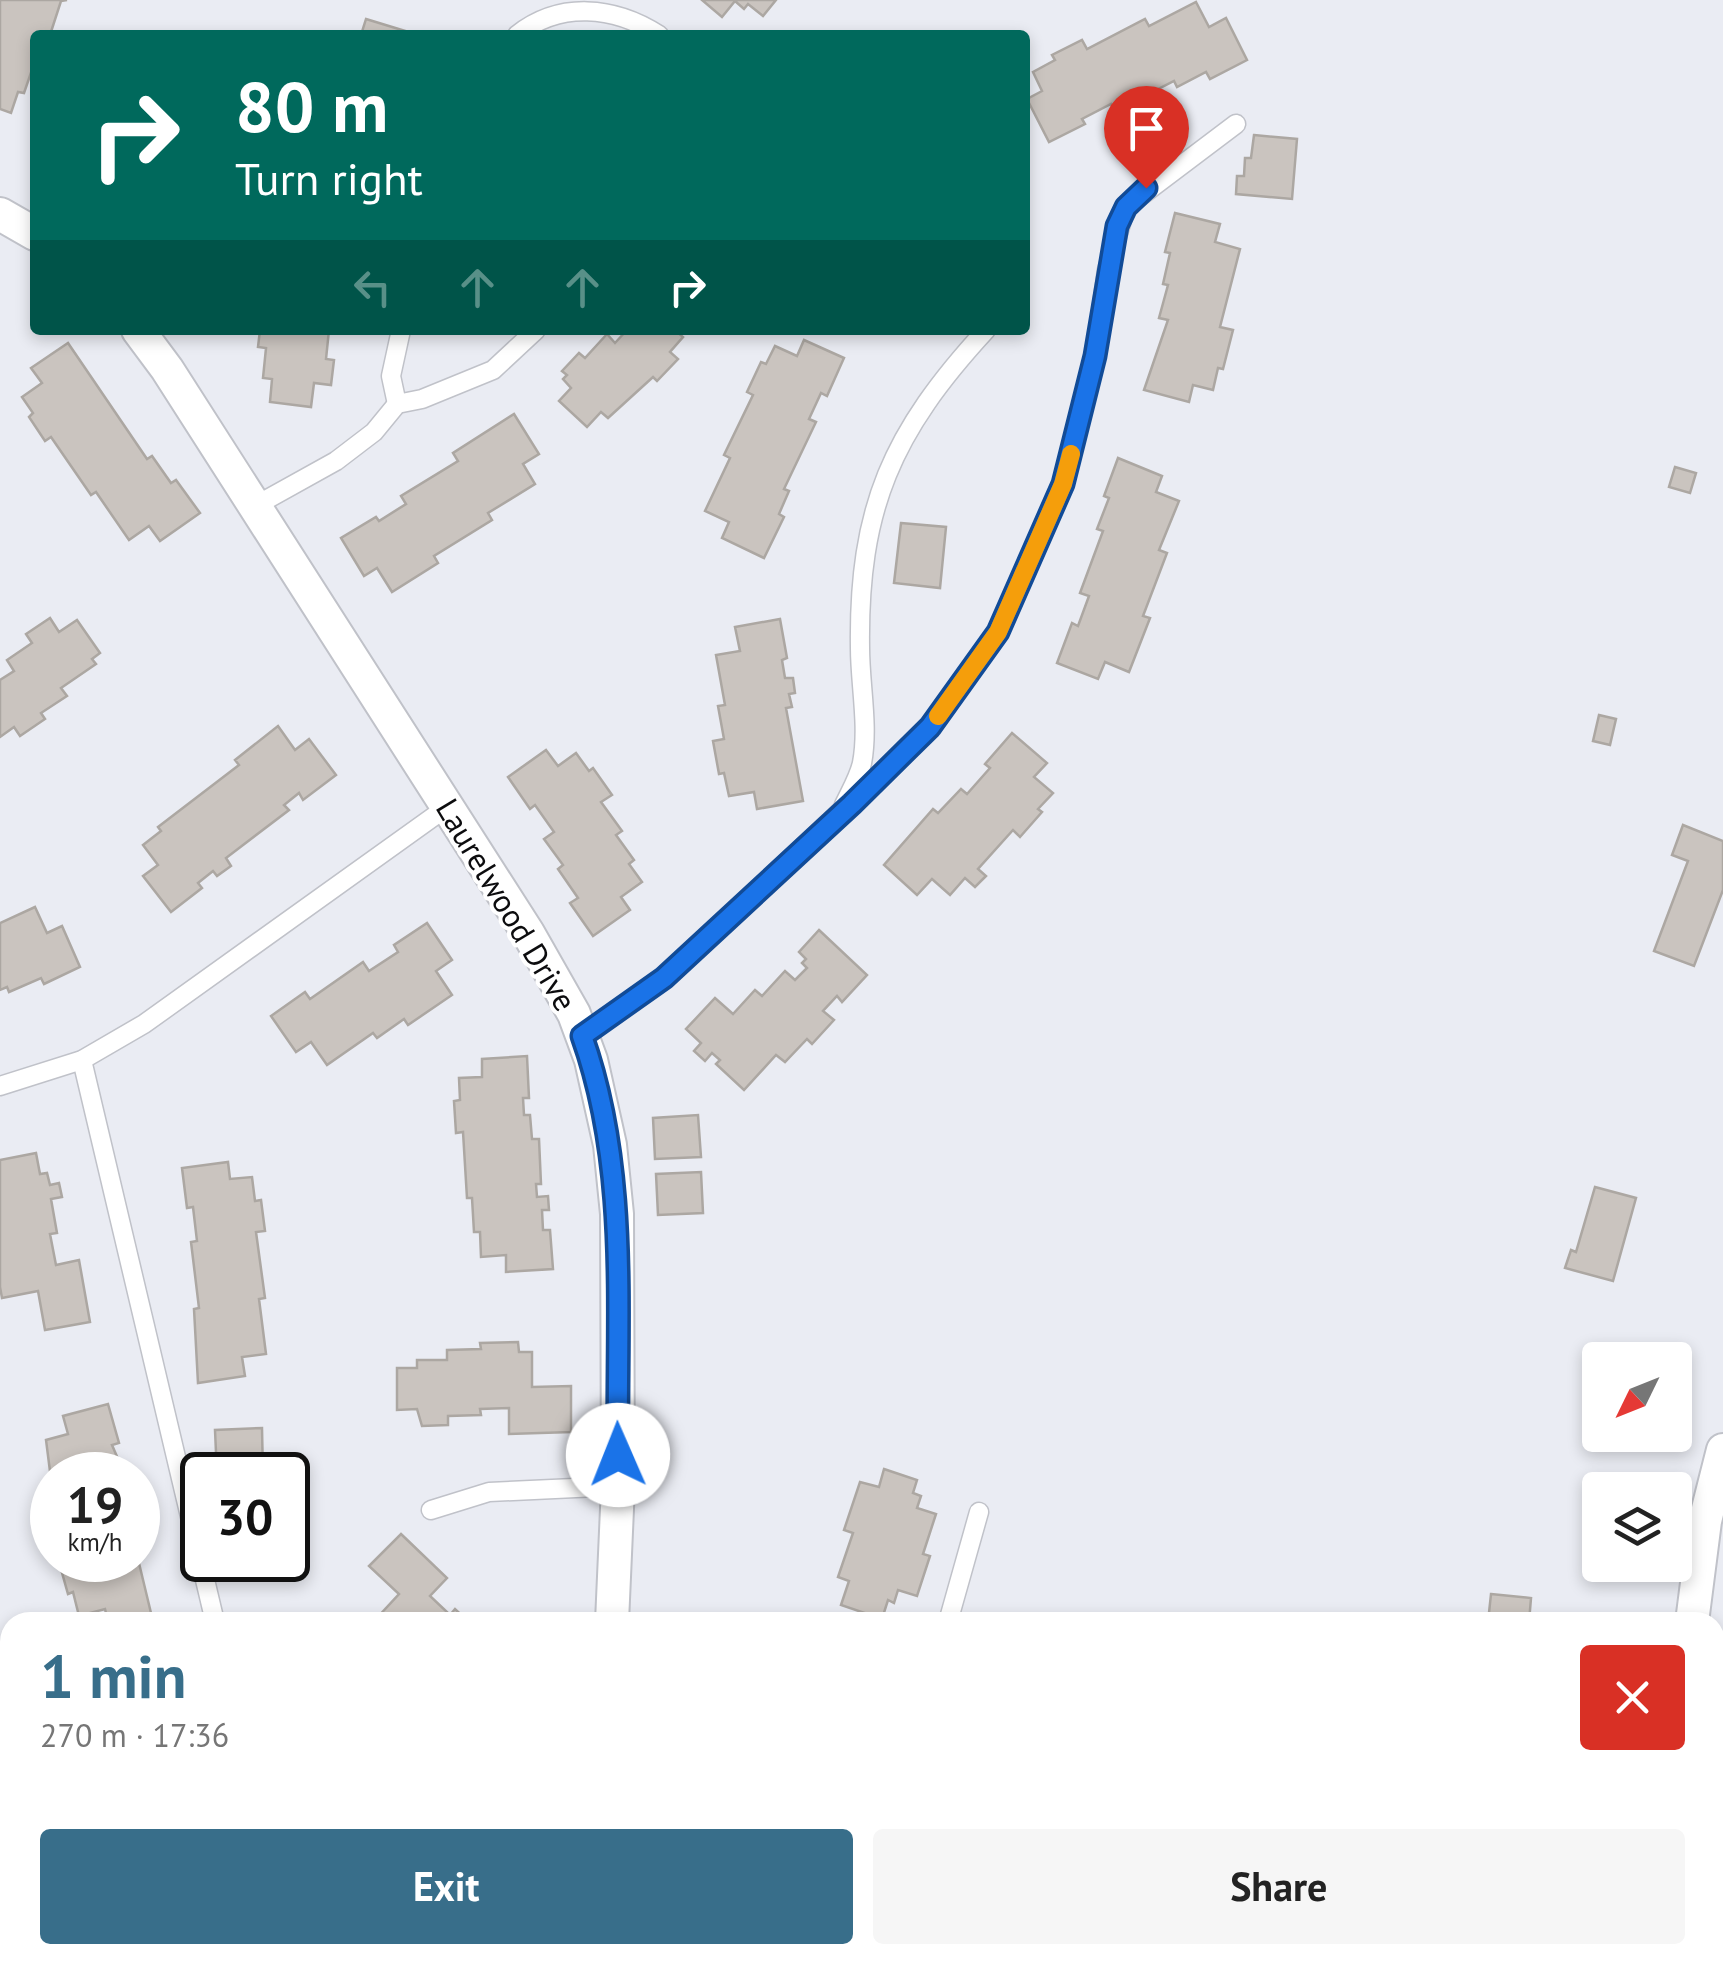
<!DOCTYPE html>
<html lang="en">
<head>
<meta charset="utf-8">
<style>
	:root { --surface:#fff; --page:#f6f6f6; --text:#222; --muted:#767676; --accent:#386e8a }
	body { margin:0; font-family:"PT Sans",sans-serif; background:var(--page); color:var(--text); height:100vh; display:flex; flex-direction:column; font-size:38px; white-space:nowrap }
	* { box-sizing:border-box; margin:0 }
	p { font-size:32px; color:var(--muted) }
	.icon { flex:none; width:55px; height:55px; fill:none; stroke:currentColor; stroke-width:2; stroke-linecap:round; stroke-linejoin:round }
	.map { position:relative; flex:1; overflow:hidden }
	.sheet { position:absolute; left:0px; top:1612px; width:1725px; height:352px; display:flex; flex-direction:column; background:var(--surface); border-radius:30px 30px 0 0; box-shadow:0 5px 15px #0003 }
	.sheet>* { flex:none }
	.hud { position:absolute; left:30px; top:30px; width:1000px; height:305px; border-radius:10px; box-shadow:0 5px 15px #0003; background:#00695c; color:#fff; overflow:hidden }
	.needle { width:65px; rotate:227deg }
	.fabs { position:absolute; left:1582px; top:1342px; display:grid; gap:20px }
	.fabs a { display:grid; place-items:center; width:110px; height:110px; border-radius:10px; background:var(--surface); box-shadow:0 5px 15px #0003; font-size:50px }
	.speed { position:absolute; left:30px; top:1452px; display:flex; gap:20px; font-size:50px; font-weight:700; text-align:center }
	.speed>* { display:grid; place-content:center; width:130px; height:130px; border-radius:50%; background:var(--surface); box-shadow:0 5px 15px #0003; line-height:1 }
	.speed small { font-size:25px; font-weight:400 }
	.speed .limit { border:5px solid #111; border-radius:15px; background:#fff; color:#111 }
	.pin { position:absolute; display:grid; place-items:center; width:85px; height:85px; color:#fff; margin:-102px -42px; border-radius:50% 50% 50% 0; rotate:-45deg; box-shadow:0 0 10px #0007 }
	.pin .icon { rotate:45deg }
	.me { position:absolute; width:110px; margin:-55px; rotate:359deg; stroke-linejoin:round; filter:drop-shadow(0 0 8px #0008) }
	.turn { display:flex; align-items:center; gap:35px; height:210px; padding:0 40px; font-size:45px }
	.turn .icon { width:130px; height:130px; stroke-width:2.5 }
	.turn b { display:block; font-size:70px; line-height:85px }
	.lanes { display:flex; align-items:center; height:95px; padding:0 40px; background:#0003; justify-content:center; gap:50px; direction:ltr }
	.lanes .off { opacity:.35 }
	.round { display:grid; place-items:center; flex:none; width:105px; height:105px; border-radius:10px; background:var(--page) }
	.head { display:flex; align-items:center; justify-content:space-between; height:170px; padding:0 40px }
	h1 { font-size:60px; font-weight:600; line-height:75px; color:var(--accent) }
	.cta { display:flex; gap:20px; margin-top:auto; padding:20px 40px }
	.cta a { flex:1; height:115px; border-radius:10px; background:var(--accent); color:#fff; font-size:40px; font-weight:600; line-height:115px; text-align:center }
	.cta a+a { background:var(--page); color:var(--text) }
	.map>svg:first-child { display:block }
</style>
</head>
<body>
<div class="map">
<svg width="1723" height="1963" viewBox="0 0 1723 1963">
	<rect width="100%" height="100%" fill="#eaecf3"/>
	<!-- building -->
	<g fill="#cac4bf" stroke="#aca7a2" stroke-width="2.5">
		<polygon points="0,0 67,0 61,1 50,35 35,35 35,61 24,93 18,92 11,113 0,109"/>
		<polygon points="702,0 776,0 763,16 748,4 744,9 735,1 722,17"/>
		<polygon points="1196,2 1209,27 1226,18 1247,60 1210,79 1206,72 1177,87 1174,81 1115,111 1111,104 1082,119 1085,124 1049,142 1027,99 1042,91 1033,72 1055,60 1052,55 1082,40 1087,49 1145,19 1149,26"/>
		<polygon points="366,19 412,33 411,35 361,35"/>
		<polygon points="1254,135 1297,139 1292,199 1236,194 1237,176 1244,176 1245,158 1251,158"/>
		<polygon points="1175,213 1220,224 1215,242 1240,249 1220,327 1233,330 1223,369 1218,368 1213,390 1193,385 1189,402 1144,390 1168,320 1159,318 1168,285 1163,284 1170,253 1165,252"/>
		<polygon points="260,330 329,330 326,359 334,360 331,385 314,383 311,407 270,402 272,379 263,378 266,348 258,347"/>
		<polygon points="627,330 675,330 683,337 670,352 678,359 657,381 653,377 608,418 601,412 587,427 559,401 571,388 563,379 567,375 562,371 579,353 585,358 607,334 615,343"/>
		<polygon points="804,340 844,358 827,396 821,393 809,419 816,422 784,489 789,491 779,514 784,517 764,558 722,538 729,522 705,511 730,458 724,455 753,395 747,392 761,362 766,364 775,346 797,356"/>
		<polygon points="68,343 147,459 152,456 171,483 176,480 200,513 160,541 149,526 129,540 96,492 91,495 51,437 45,441 29,417 33,413 22,397 42,383 31,368"/>
		<polygon points="514,414 539,454 523,464 535,484 488,513 492,520 434,556 438,563 392,592 377,568 364,576 341,538 376,517 379,521 406,504 401,496 458,461 453,453"/>
		<polygon points="1118,458 1162,476 1156,492 1179,501 1159,550 1167,553 1143,616 1150,618 1129,672 1105,662 1098,679 1057,663 1072,623 1078,626 1089,596 1080,593 1103,531 1097,529 1109,498 1104,496"/>
		<polygon points="1675,467 1696,473 1690,493 1669,487"/>
		<polygon points="901,523 946,527 940,588 894,583"/>
		<polygon points="50,618 59,632 77,620 100,653 92,659 96,664 61,688 67,696 41,713 45,719 20,736 14,727 0,737 0,680 14,671 7,660 32,643 26,634"/>
		<polygon points="780,619 787,658 782,660 785,678 793,678 795,693 789,694 792,707 786,708 803,801 757,809 754,792 729,796 724,773 719,774 713,741 724,739 718,706 725,705 716,655 740,651 735,627"/>
		<polygon points="1599,715 1616,719 1610,745 1593,741"/>
		<polygon points="278,726 295,750 309,739 336,775 303,800 299,793 284,805 289,810 226,858 231,866 217,876 213,871 198,883 202,888 171,912 143,876 158,865 143,845 161,831 158,827 239,765 235,760"/>
		<polygon points="1012,733 1047,763 1034,777 1053,793 1038,809 1042,812 1020,837 1013,830 978,869 986,876 975,887 965,878 950,895 932,879 917,895 884,865 933,809 938,813 961,789 967,794 990,768 985,764"/>
		<polygon points="546,750 558,766 576,753 589,771 593,768 612,795 601,802 622,831 616,835 634,860 629,864 642,882 621,897 630,910 593,936 570,903 578,898 558,869 563,865 544,839 554,832 535,805 530,809 508,777"/>
		<polygon points="1683,825 1723,841 1723,890 1694,966 1654,951 1688,861 1672,855"/>
		<polygon points="35,907 47,933 62,926 80,967 44,984 41,978 9,992 7,987 0,990 0,923"/>
		<polygon points="427,923 452,960 436,971 452,995 408,1025 404,1019 377,1038 373,1033 327,1065 311,1042 296,1052 271,1016 305,992 310,999 363,962 369,971 398,952 394,945"/>
		<polygon points="819,930 867,975 842,1002 837,996 823,1011 834,1020 812,1044 807,1039 785,1062 776,1055 744,1090 716,1064 720,1060 712,1053 705,1061 694,1051 701,1043 686,1029 715,998 733,1014 755,990 762,996 785,971 795,980 807,968 802,963 806,959 799,952"/>
		<polygon points="527,1056 529,1098 523,1098 524,1115 530,1115 532,1139 539,1139 541,1184 536,1184 537,1197 548,1196 549,1210 542,1210 543,1230 550,1230 553,1269 506,1272 506,1255 481,1257 480,1232 474,1232 472,1198 467,1198 463,1132 456,1133 454,1101 460,1100 459,1078 482,1077 482,1059"/>
		<polygon points="698,1115 701,1157 655,1159 653,1118"/>
		<polygon points="36,1153 40,1174 47,1173 50,1185 59,1183 62,1197 51,1199 57,1233 50,1234 56,1265 79,1260 90,1322 45,1330 38,1291 2,1298 0,1287 0,1160"/>
		<polygon points="228,1162 230,1179 252,1177 255,1201 261,1200 265,1231 256,1232 265,1298 259,1299 266,1354 242,1357 245,1376 198,1383 194,1309 199,1308 191,1242 197,1241 193,1207 187,1208 182,1168"/>
		<polygon points="701,1172 703,1213 658,1215 656,1174"/>
		<polygon points="1595,1187 1636,1198 1613,1281 1565,1268 1571,1250 1576,1252"/>
		<polygon points="518,1342 519,1352 532,1352 532,1387 571,1386 571,1432 509,1434 509,1408 480,1409 481,1415 448,1416 448,1425 422,1426 417,1409 397,1410 397,1368 417,1368 417,1360 447,1360 447,1350 481,1349 480,1343"/>
		<polygon points="108,1404 119,1443 112,1445 125,1475 52,1475 52,1487 46,1440 68,1434 63,1416"/>
		<polygon points="262,1428 263,1475 217,1475 215,1430"/>
		<polygon points="884,1469 917,1480 913,1493 921,1496 917,1508 936,1514 923,1554 930,1556 917,1596 898,1590 894,1603 888,1600 882,1619 841,1605 849,1581 838,1577 853,1533 844,1530 860,1482 879,1487"/>
		<polygon points="401,1534 447,1578 430,1596 450,1615 455,1609 469,1622 375,1620 399,1594 369,1566"/>
		<polygon points="138,1559 151,1613 116,1622 108,1622 105,1609 79,1616 73,1592 68,1594 59,1562"/>
		<polygon points="1491,1594 1531,1598 1529,1622 1488,1622"/>
		<polygon points="0,1769 10,1777 10,1825 0,1838"/>
		<polygon points="286,1955 406,1955 397,1963 278,1963"/>
		<polygon points="726,1955 792,1955 795,1956 793,1963 713,1963 714,1958 724,1961"/>
	</g>
	<g fill="none" stroke-linecap="round" stroke-linejoin="round">
		<!-- service casing -->
		<g stroke="#c0c2c9" stroke-width="21">
			<g id="service">
				<path d="M517,35C560,1 614,6 659,35"/>
				<polyline points="397,404 391,376 401,330"/>
				<polyline points="255,506 336,461 374,432 397,404 422,399 493,370 536,330"/>
				<path d="M844,805C850,792 859,777 862,763C869,726 860,685 860,648C858,508 892,432 986,330"/>
				<polyline points="582,1037 664,978 930,727 998,632 1063,484 1095,355 1107,270 1126,207 1236,124"/>
				<polyline points="82,1060 215,1622"/>
				<polyline points="0,1086 82,1060 144,1024 447,807"/>
				<polyline points="431,1510 489,1492 618,1486"/>
				<polyline points="948,1622 979,1512"/>
				<polyline points="0,1932 10,1917"/>
				<polyline points="576,1963 579,1955"/>
				<polyline points="851,1963 853,1955"/>
			</g>
		</g>
		<!-- minor casing -->
		<g stroke="#c0c2c9" stroke-width="36">
			<g id="minor">
				<polyline points="0,214 35,234"/>
				<polyline points="138,330 167,369 528,933 574,1014 591,1060 610,1145 617,1214 618,1486 612,1622"/>
				<polyline points="1692,1622 1705,1521 1723,1450"/>
				<polyline points="1657,1955 1657,1963"/>
				<polyline points="462,1963 469,1955"/>
			</g>
		</g>
		<!-- service -->
		<use href="#service" stroke="#fff" stroke-width="18"/>
		<!-- minor -->
		<use href="#minor" stroke="#fff" stroke-width="32"/>
	</g>
	<g fill="none" stroke-linecap="round" stroke-linejoin="round">
		<!-- route casing -->
		<g stroke="#114b97" stroke-width="25">
			<path id="route" d="M618,1455C616,1315 630,1170 582,1036L664,978L852,804L930,727L998,632L1063,484L1095,356L1117,226L1126,207L1146,188"/>
		</g>
		<!-- route -->
		<use href="#route" stroke="#1a73e8" stroke-width="18"/>
		<!-- slow -->
		<polyline stroke="#f59e0b" stroke-width="18" points="938,716 998,632 1063,484 1071,454"/>
	</g>
	<g text-anchor="middle" stroke-width="8" stroke-linejoin="round" paint-order="stroke">
		<!-- street labels -->
		<g font-size="32" fill="#0c0c0e" stroke="#fff">
			<text transform="translate(506 905) rotate(59)" y="11">Laurelwood Drive</text>
		</g>
	</g>
</svg>
<div class="fabs">
<a><svg class="needle" viewBox="-14 -14 28 28"><path d="M0-13l5 13h-10z" fill="#e53935"/><path d="M0 13l5-13h-10z" fill="#767676"/></svg></a>
<a><svg class="icon" aria-label="layers" viewBox="0 0 24 24"><path d="M12 4l9 5-9 5-9-5zM3 14l9 5 9-5"/></svg></a>
</div>
<div class="speed"><div>19<small>km/h</small></div><div class="limit">30</div></div>
<div class="pin" style="left:1146px;top:188px;background:#d93025"><svg class="icon" aria-label="arrive" viewBox="0 0 24 24"><path d="M6 21V4h12l-3 4 3 4H6"/></svg></div>
<svg class="me" style="left:618px;top:1455px" viewBox="-20 -20 40 40"><circle r="19" fill="#fff"/><path d="M0-13L10 11 0 6-10 11z" fill="#1a73e8"/></svg>
<div class="hud">
<div class="turn"><svg class="icon" aria-label="right" viewBox="0 0 24 24"><path d="M7 20v-9h11M14 6l5 5-5 5"/></svg><div><b>80 m</b>Turn right</div></div>
<div class="lanes"><svg class="icon off" aria-label="left" viewBox="0 0 24 24"><path d="M17 20v-9H6M10 6l-5 5 5 5"/></svg><svg class="icon off" aria-label="ahead" viewBox="0 0 24 24"><path d="M12 20V5M6 11l6-6 6 6"/></svg><svg class="icon off" aria-label="ahead" viewBox="0 0 24 24"><path d="M12 20V5M6 11l6-6 6 6"/></svg><svg class="icon" aria-label="right" viewBox="0 0 24 24"><path d="M7 20v-9h11M14 6l5 5-5 5"/></svg></div>
</div>
<section class="sheet">
<div class="head"><div><h1>1 min</h1><p>270 m · 17:36</p></div><a class="round" style="background:#d93025;color:#fff"><svg class="icon" aria-label="close" viewBox="0 0 24 24"><path d="M6 6l12 12M18 6L6 18"/></svg></a></div>
<div class="cta"><a>Exit</a><a>Share</a></div>
</section>
</div>
</body>
</html>
